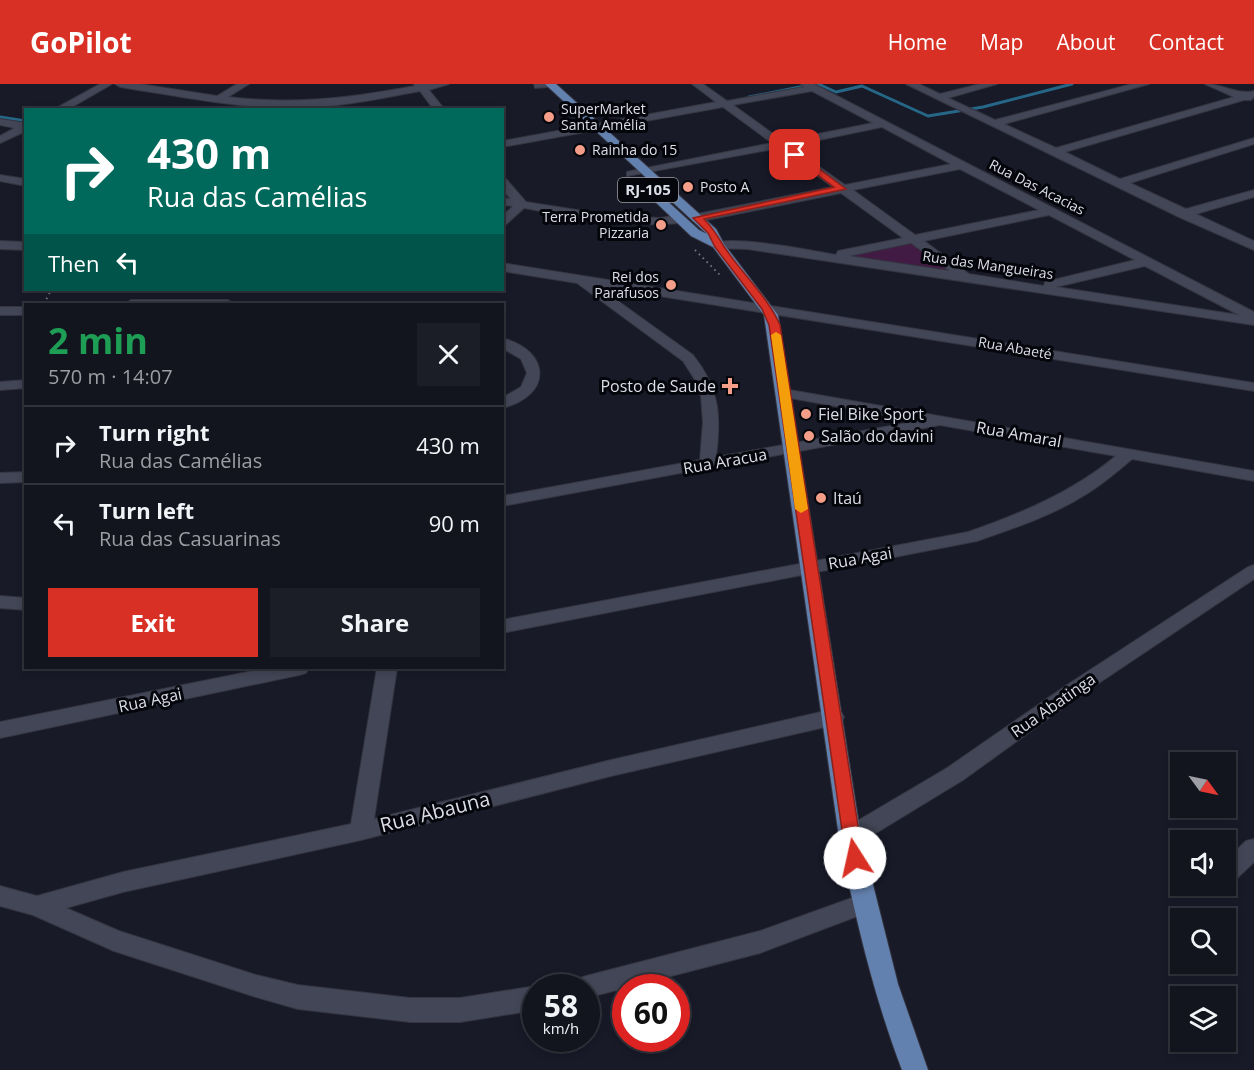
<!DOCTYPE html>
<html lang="en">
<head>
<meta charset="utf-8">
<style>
	:root { --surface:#12141e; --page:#1b1d27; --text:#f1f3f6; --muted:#9c9ea4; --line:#31333c; --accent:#d93025 }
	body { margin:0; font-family:"Open Sans",sans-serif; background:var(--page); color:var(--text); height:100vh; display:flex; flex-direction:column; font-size:22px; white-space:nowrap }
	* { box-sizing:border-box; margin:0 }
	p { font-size:20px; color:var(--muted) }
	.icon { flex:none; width:33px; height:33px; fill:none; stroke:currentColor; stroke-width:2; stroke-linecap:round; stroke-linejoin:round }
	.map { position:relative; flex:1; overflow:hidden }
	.details { position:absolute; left:24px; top:219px; width:480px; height:366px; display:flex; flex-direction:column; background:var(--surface); border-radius:0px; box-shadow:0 3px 9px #0003,0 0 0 2px var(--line) }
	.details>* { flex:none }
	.top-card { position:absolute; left:24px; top:24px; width:480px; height:183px; border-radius:0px; box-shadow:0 3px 9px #0003,0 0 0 2px var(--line); background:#00695c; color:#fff; overflow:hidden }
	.needle { width:39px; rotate:123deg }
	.buttons { position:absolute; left:1170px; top:668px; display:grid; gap:12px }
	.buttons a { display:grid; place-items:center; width:66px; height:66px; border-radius:0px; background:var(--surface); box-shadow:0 3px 9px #0003,0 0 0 2px var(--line); font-size:30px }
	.speed { position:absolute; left:522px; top:890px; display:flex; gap:12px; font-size:30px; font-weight:700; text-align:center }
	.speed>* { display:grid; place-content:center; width:78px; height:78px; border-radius:50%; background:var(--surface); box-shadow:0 3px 9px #0003,0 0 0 2px var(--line); line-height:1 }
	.speed small { font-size:15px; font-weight:400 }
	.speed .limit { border:9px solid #d22; background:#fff; color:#111 }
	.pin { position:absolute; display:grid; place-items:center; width:51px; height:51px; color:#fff; margin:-26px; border-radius:12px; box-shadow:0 3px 9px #0006 }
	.me { position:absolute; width:66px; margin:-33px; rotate:350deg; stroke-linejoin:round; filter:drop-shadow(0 0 4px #0008) }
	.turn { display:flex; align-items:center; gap:21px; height:126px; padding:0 24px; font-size:27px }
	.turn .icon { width:78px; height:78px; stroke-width:2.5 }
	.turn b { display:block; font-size:42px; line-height:51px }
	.then { display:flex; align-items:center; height:57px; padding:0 24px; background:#0003; gap:12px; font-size:22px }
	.round { display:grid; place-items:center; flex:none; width:63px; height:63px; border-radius:0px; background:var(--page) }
	.head { display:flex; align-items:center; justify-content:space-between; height:102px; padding:0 24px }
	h1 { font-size:36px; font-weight:700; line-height:45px; color:#1e9e55 }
	.action { display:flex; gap:12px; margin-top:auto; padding:12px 24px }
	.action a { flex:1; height:69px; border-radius:0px; background:var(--accent); color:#fff; font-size:24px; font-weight:700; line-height:69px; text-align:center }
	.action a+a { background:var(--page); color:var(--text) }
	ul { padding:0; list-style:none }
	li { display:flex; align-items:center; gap:18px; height:78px; padding:0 24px; border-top:2px solid var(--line) }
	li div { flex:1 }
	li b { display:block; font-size:22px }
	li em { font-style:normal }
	header { display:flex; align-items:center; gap:36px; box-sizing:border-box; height:84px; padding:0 30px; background:var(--accent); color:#fff }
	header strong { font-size:28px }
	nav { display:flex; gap:33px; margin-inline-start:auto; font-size:21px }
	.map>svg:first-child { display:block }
</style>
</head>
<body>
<header>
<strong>GoPilot</strong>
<nav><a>Home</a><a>Map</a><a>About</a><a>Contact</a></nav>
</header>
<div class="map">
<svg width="1254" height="986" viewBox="0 0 1254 986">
	<rect width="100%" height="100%" fill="#181a28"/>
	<!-- green -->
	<polygon fill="#421b45" points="914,157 965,194 837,174"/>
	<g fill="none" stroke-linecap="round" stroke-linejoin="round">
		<!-- stream -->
		<g stroke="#266787" stroke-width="3">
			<polyline points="818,0 836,8 862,2 928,32 983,23 1072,0"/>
			<polyline points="749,13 815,0"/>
			<polyline points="0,33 26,37"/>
		</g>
		<!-- minor casing -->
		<g stroke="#343540" stroke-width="2">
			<g id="minor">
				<polygon points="100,0 112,0 67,26 53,26"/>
				<path d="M115,0H140L217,12L237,0H249L228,13C296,21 349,14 415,2L414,0H449L429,6L445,26H434L420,7C378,15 335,24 293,24C235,24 177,12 120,3Z"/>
				<polygon points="534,0 554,0 549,3 535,4"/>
				<path d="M692,0H703L727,17L804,3L801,0H814L1254,228V241L747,165L714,164L712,161C724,149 815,167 836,171L838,167L903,154L841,109L697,138L693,137L691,134L697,130L833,103L779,64L627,92V88L631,87L772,59L723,23L502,63V57L716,18ZM812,7L873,39L783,57L733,21ZM882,43L951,80L845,101L790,62ZM960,85L1039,126L915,151L853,106ZM1049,131L1135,176L1045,198L1044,202L969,190L924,157ZM911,159L950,187L849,172ZM1145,182L1239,231L1056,203Z"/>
				<path d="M906,0H919L940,10L980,0H997L948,14L995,36L1132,0H1149L1004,40L1056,64L1234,13L1205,0C1223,0 1238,11 1254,7V13L1251,16H1244L1065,68L1120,95L1254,54V60L1130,99L1186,125L1254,106V113L1196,130L1254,157V166L1179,133Z"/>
				<polygon points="0,35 26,39 26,47 0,59 0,52 15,44 0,41"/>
				<polygon points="0,91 26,95 26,102 0,97"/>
				<path d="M502,94L506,95L526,118L615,132L660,134L680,131L686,135L680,139C627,144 576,134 524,124L502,144V133L513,122L502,121V114L511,115L502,105Z"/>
				<polygon points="0,157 26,158 26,166 0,165"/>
				<path d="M502,179L1254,299V307L597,202L693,271C720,305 721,332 716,373L918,337L779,312L777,309L779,306L784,305L1254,387V397L1132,375C1118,387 1104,399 1088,409C1054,431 1015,444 977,457L502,549V536L968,448C1022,429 1071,409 1116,372L940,341L502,422V412L700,376L703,338L701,312L697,299L683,277L577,199L502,187Z"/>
				<polygon points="131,216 228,216 235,220 124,220"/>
				<rect x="0" y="223" width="26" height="8"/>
				<path d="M502,254C552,267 552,312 502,324V314L521,303L527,289L521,275L502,264Z"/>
				<polygon points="26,296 26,304 0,306 0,298"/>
				<polygon points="26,388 26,398 0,399 0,389"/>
				<polygon points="1254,481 1254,495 1078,613 963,696 858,760 850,762 842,760 839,753 842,746 947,684 1064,603 1248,483"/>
				<polygon points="0,512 26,514 26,526 0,524"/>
				<polygon points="267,584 309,584 306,589 299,591 0,654 0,638"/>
				<polygon points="377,584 397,584 374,735 611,676 834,625 841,628 844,633 841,638 834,641 611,692 361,756 123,808 66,824 119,847 256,891 298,901 410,914 460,914 536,902 536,926 460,938 410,938 298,925 256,913 114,867 33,831 0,822 0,802 37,812 123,788 351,740"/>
				<polygon points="1254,755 1254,778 1234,797 1226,800 1226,776 1246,757"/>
				<polygon points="863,810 871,813 875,820 871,827 760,869 586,914 586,903 574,903 577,895 586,892 760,847"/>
			</g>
		</g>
		<!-- major casing -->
		<g stroke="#343540" stroke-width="2">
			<path id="major" d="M545,0H556L716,145L724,160L778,231L861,753L898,900L928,986H902C873,910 855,832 839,753L764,231L713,163L691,152L645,108V104H653L699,146L707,150Z"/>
		</g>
		<!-- path -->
		<g stroke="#747682" stroke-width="2" stroke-dasharray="1.5 4" stroke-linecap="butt">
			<polyline points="695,166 722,193"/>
			<polyline points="44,220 51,206"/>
		</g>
		<!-- minor -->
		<use href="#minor" fill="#434656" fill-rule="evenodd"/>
		<!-- major -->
		<use href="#major" fill="#6381ae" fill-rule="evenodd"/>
	</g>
	<!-- route -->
	<path fill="#d93025" stroke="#8d1f18" stroke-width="1.5" d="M792,69H798L846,105L704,135C713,144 717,151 723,161C741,189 766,210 780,241L863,774L861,779L855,781L848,779L846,774L769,241L762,225L715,163L708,149L693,134L834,103L792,72Z"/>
	<!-- slow -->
	<polygon fill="#f59e0b" points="776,248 781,251 808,425 801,429 795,425 771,251"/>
	<!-- markers -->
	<g fill="#f49e8a" stroke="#05060b" stroke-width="2">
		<circle cx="549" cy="33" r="6"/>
		<circle cx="580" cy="66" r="6"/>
		<circle cx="688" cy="103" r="6"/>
		<circle cx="661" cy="141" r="6"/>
		<circle cx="671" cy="201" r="6"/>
		<path d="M727 293h6v6h6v6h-6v6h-6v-6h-6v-6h6z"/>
		<circle cx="806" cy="330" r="6"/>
		<circle cx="809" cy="352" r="6"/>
		<circle cx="821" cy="414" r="6"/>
	</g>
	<g text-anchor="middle" stroke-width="6" stroke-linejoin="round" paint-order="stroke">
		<!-- far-poi labels -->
		<g font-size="14" fill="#dcdee8" stroke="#05060b" text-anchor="start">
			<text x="561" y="30">SuperMarket<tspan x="561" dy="16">Santa Amélia</tspan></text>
			<text x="592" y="71">Rainha do 15</text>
			<text x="700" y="108">Posto A</text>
			<text x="649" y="138" text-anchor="end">Terra Prometida<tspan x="649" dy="16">Pizzaria</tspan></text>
			<text x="659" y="198" text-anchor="end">Rei dos<tspan x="659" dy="16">Parafusos</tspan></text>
		</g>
		<!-- far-street labels -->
		<g font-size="14" fill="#dcdee8" stroke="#05060b">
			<text transform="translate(1037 103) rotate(27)" y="5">Rua Das Acacias</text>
			<text transform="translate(988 181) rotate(8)" y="5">Rua das Mangueiras</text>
			<text transform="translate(1015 264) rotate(10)" y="5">Rua Abaeté</text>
		</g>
		<!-- shield labels -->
		<rect fill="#05060b" stroke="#9c9da6" stroke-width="1.5" x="618" y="94" width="60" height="24" rx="4.5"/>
		<g font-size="15" font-weight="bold" fill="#dcdee8">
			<text x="648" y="111">RJ-105</text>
		</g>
		<!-- poi labels -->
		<g font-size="16" fill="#dcdee8" stroke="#05060b" text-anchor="start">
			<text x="716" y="308" text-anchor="end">Posto de Saude</text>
			<text x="818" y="336">Fiel Bike Sport</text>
			<text x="821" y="358">Salão do davini</text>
			<text x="833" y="420">Itaú</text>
		</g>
		<!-- street labels -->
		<g font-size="16" fill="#dcdee8" stroke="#05060b">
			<text transform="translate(1019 350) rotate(10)" y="6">Rua Amaral</text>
			<text transform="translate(725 377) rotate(-10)" y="6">Rua Aracua</text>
			<text transform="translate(860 474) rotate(-10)" y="6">Rua Agai</text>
			<text transform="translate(150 616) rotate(-12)" y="6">Rua Agai</text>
			<text transform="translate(1053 621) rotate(-35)" y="6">Rua Abatinga</text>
		</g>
		<!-- near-street labels -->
		<g font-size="20" fill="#dcdee8" stroke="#05060b">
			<text transform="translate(435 728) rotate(-14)" y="7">Rua Abauna</text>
		</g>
	</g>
</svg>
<div class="buttons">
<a><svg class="needle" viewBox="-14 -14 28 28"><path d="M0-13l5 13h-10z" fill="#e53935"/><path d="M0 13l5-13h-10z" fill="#9c9ea4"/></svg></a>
<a><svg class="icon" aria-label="sound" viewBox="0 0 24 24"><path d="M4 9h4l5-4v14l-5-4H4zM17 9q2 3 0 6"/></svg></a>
<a><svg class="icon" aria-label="search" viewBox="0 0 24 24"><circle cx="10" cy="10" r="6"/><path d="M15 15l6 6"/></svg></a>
<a><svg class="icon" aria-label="layers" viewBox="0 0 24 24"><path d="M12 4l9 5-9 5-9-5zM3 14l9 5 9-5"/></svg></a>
</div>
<div class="speed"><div>58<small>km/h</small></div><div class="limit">60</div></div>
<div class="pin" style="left:795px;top:71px;background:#d93025"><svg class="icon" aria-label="arrive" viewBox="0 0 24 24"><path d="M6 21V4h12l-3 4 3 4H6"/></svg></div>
<svg class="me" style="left:855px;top:774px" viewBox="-20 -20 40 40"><circle r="19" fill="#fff"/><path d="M0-13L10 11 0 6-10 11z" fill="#d93025"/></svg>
<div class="top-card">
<div class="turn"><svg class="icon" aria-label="right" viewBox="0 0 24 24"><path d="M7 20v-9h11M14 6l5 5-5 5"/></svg><div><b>430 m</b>Rua das Camélias</div></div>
<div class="then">Then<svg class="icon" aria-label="left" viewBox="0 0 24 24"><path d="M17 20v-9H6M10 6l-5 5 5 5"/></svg></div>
</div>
<section class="details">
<div class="head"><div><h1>2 min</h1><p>570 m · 14:07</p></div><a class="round"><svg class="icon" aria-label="close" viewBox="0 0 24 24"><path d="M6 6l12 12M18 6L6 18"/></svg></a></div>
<ul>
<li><svg class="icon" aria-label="right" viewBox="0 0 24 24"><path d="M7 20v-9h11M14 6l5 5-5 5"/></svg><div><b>Turn right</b><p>Rua das Camélias</p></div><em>430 m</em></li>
<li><svg class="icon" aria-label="left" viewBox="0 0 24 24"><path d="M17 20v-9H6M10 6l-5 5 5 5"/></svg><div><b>Turn left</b><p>Rua das Casuarinas</p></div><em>90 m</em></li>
</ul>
<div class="action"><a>Exit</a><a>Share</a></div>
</section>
</div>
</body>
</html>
